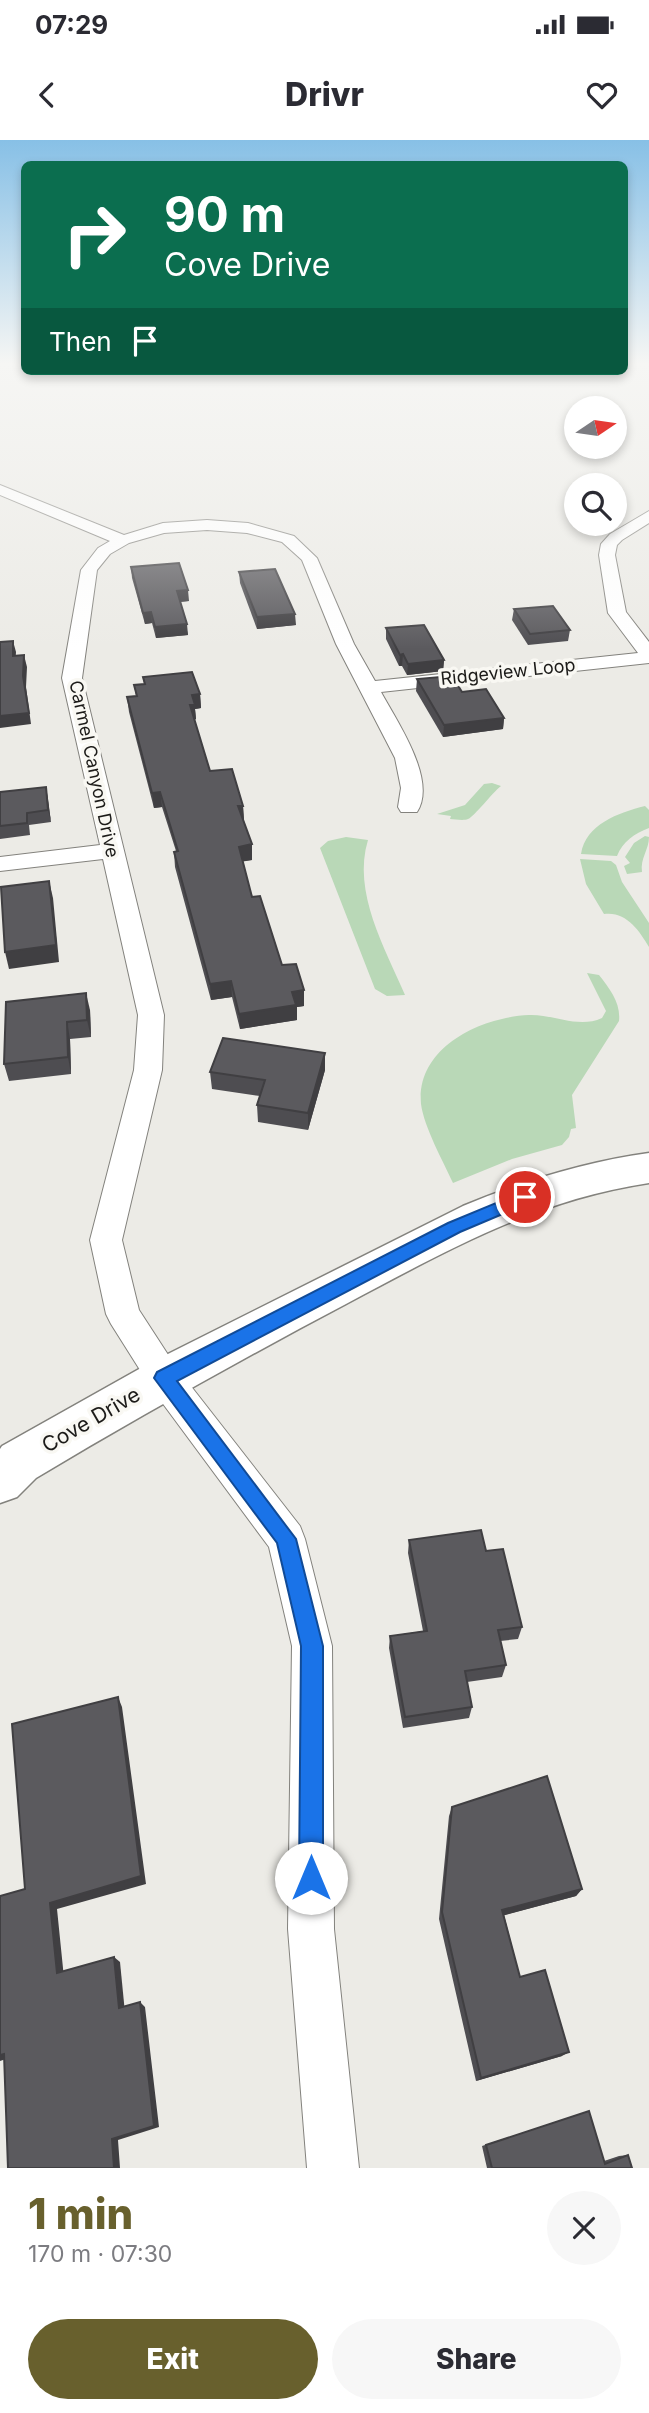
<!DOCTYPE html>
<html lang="en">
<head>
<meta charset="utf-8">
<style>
	:root { --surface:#fff; --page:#f7f7f7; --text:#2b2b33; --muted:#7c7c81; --accent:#68602d }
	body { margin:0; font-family:Inter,sans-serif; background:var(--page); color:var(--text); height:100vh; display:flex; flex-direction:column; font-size:26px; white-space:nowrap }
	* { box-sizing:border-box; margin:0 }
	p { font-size:23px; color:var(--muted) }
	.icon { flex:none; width:38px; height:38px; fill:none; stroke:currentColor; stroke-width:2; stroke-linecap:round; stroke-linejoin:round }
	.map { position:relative; height:2028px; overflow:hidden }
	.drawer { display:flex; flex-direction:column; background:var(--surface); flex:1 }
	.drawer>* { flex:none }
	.top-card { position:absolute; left:21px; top:21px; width:607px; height:214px; border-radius:10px; box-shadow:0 4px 10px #0003; background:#0b6e4f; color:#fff; overflow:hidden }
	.needle { width:46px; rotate:77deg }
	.buttons { position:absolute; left:564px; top:256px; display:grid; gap:14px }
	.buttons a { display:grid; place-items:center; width:63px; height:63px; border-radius:50%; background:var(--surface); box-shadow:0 4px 10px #0003; font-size:35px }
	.pin { position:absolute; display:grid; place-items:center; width:60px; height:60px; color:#fff; margin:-30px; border:4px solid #fff; border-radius:50%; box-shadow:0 2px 7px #0007 }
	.me { position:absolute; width:77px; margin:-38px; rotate:0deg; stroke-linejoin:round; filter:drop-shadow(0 0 5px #0008) }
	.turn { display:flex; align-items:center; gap:24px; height:147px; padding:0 28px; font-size:32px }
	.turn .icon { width:91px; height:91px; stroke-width:2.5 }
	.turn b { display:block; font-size:49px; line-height:60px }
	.then { display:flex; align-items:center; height:66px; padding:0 28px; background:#0003; gap:14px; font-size:26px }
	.round { display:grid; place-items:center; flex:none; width:74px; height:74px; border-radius:37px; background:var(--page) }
	.headline { display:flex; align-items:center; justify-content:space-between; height:119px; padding:0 28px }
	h1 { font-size:42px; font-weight:800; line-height:52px; color:var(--accent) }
	.action { display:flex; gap:14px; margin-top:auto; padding:14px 28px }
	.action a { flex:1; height:80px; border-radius:42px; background:var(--accent); color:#fff; font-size:28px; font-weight:800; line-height:80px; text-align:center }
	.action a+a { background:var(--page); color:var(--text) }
	.status { display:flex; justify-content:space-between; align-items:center; height:49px; padding:0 35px; background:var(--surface); direction:ltr }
	.status svg { height:19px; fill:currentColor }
	header { display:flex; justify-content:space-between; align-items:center; height:91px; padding:0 28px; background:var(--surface); font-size:32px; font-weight:800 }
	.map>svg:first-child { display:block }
</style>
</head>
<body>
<div class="status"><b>07:29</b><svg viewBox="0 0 49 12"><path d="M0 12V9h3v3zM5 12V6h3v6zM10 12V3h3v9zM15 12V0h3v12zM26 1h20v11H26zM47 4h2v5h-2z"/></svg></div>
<header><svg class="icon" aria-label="back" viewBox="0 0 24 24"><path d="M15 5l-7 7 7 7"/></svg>Drivr<svg class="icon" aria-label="heart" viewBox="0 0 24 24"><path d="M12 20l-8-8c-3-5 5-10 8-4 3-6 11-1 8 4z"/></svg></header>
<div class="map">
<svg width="649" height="2028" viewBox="0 0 649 2028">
	<rect width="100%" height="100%" fill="#ecebe6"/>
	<!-- green -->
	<g fill="#b9d8b7">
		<path d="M492,643L501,646C492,653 474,677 468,679C463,681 455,679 450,679L451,676L437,674L465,665L484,644Z"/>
		<path d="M645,666L649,670V688C634,694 623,701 617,716L581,714C586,684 618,673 645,666Z"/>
		<path d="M645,696L649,697C649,710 640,718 642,732L627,734L624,726L630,723L625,717L634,703Z"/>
		<path d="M346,697L368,700C352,752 385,808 405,855L387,856L375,849L320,708L328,701Z"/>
		<path d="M580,719L611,721L616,725L622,742L649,783V807C639,790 626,771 604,774L586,744Z"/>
		<path d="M587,833L599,835C610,849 621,863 619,881L572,955L576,988L571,989L569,997L562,1005L512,1019L453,1043C443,1021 424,987 421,964C416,907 481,877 529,875C554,874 578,889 602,878L606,871Z"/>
	</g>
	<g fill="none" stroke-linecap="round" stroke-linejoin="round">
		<!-- street casing -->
		<g stroke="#83827d" stroke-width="2">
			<path id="street" d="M0,345L124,395L163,383L207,380L248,383L294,396L317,418L354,504L375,541L638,513L608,473L599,415L601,404L610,394L649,371V383L622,400L617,405L615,415L626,472L649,502V523L381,552C396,580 438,640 417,672H401L398,667L401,648L395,618L336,504L302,420L282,402L247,393L207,390L164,393L129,403L110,414L97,430L82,538L164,875L162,930L122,1100L139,1170L176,1227L300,1386L305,1399L332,1506L334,1789L359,2028H307L288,1789L292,1506L269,1407L152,1249L111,1184L106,1174L90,1100L134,930L138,875L103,719L0,731V717L100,705L62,538L81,430L98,408L110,401L0,355Z"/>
		</g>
		<!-- secondary casing -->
		<g stroke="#83827d" stroke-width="3">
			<path id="secondary" d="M649,1013V1043C535,1060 446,1111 346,1164C240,1220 138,1277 36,1338L17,1357L0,1363V1309L2,1306L148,1224L463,1066C523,1041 584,1022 649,1013Z"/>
		</g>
		<!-- street -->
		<use href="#street" fill="#fff" fill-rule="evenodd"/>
		<!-- secondary -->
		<use href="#secondary" fill="#fff" fill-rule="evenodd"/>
	</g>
	<!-- wall -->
	<g fill="#4e4d51">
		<polygon points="131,427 189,461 180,462 188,495 156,498 152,483 145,484 132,438"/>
		<polygon points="239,432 296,485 257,489 240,443"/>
		<polygon points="514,469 570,490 568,501 528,505 512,480"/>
		<polygon points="386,488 444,520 443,531 407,535 402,526 399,526 386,499"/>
		<polygon points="143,537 200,554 201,568 195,569 196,579 194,580 210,631 243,666 244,681 252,720 243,721 252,757 282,825 304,850 304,866 297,867 297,880 240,889 232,857 211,860 175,727 174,712 176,711 162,667 154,668 129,572 127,557 136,556 134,545 144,544"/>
		<polygon points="417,539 462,552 504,578 503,589 443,597 416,551"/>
		<polygon points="46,647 51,682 29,685 30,695 0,699 0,652"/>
		<polygon points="6,862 90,870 91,897 70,899 71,934 9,941 4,924"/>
		<polygon points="325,913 325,930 308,990 258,982 257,965 260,956 212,949 210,932"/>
		<polygon points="409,1400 486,1411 522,1487 518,1499 500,1501 506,1525 502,1537 467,1542 472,1567 469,1578 403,1588 389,1508 390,1496 423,1491 408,1413"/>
		<polygon points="452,1667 582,1749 576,1756 504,1775 520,1837 562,1916 476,1941 439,1779 449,1676"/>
		<polygon points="589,1971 604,2021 619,2016 628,2015 632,2028 487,2028 482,2006"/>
	</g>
	<!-- shaded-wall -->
	<g fill="#403f42">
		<polygon points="188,450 189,461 178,462 177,451"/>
		<polygon points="151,472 152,483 145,484 143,473"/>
		<polygon points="295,474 296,485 257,489 257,477"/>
		<polygon points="187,484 188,495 156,498 155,487"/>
		<polygon points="13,501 16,512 15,527 13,516"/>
		<polygon points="403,514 402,526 399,526 400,515"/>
		<polygon points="24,515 27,527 26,547 31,584 0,588 0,576 23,536"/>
		<polygon points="444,520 443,531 407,535 408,524"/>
		<polygon points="200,554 201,568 195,569 196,579 191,580 190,565 192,555"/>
		<polygon points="504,578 503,589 443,597 444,585"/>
		<polygon points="46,647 48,659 51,682 48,670"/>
		<polygon points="160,652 162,667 154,668 152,653"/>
		<polygon points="238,666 243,666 244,681"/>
		<polygon points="252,704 252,720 240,722 239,707"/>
		<polygon points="49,741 53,758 59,822 9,829 5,812"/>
		<polygon points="231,841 232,857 211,860 210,844"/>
		<polygon points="304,850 304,866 297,867 297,880 240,889 239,874 292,852"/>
		<polygon points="86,853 90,870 91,897 87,880"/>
		<polygon points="67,882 70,899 71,934 68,917"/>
		<polygon points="325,913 325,930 308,990 308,973"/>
		<polygon points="118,1557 122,1567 146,1744 57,1769 64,1838 57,1833 50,1763"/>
		<polygon points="582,1749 576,1756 498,1777 502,1770"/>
		<polygon points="114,1817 120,1822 125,1873 119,1868"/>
		<polygon points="140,1862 145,1867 159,1987 118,2000 120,2028 114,2028 112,1999"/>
		<polygon points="569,1912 562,1916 476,1941 481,1938"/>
		<polygon points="4,1914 12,1917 0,1921 0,1915"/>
	</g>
	<!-- building -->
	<g fill="#5b5a5e" stroke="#403f42" stroke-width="2">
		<polygon points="179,423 188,450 177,451 187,484 155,487 151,472 143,473 131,427"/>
		<polygon points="275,429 295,474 257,477 239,432"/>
		<polygon points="553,466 570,490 530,494 514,469"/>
		<polygon points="424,485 444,520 408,524 403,514 400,515 386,488"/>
		<polygon points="13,501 13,516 24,515 23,536 29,573 0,576 0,502"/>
		<polygon points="192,532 200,554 192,555 195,565 190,565 210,631 232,629 243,666 238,666 252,704 239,707 252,757 260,756 282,825 296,824 304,850 292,852 296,865 239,874 231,841 210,844 174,712 178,711 160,652 152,653 127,557 137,556 134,545 145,544 143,537"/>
		<polygon points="452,536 462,552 486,549 504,578 444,585 417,539"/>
		<polygon points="46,647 48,670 27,673 27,683 0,686 0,652"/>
		<polygon points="49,741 56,805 5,812 1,747"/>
		<polygon points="86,853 87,880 67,882 68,917 4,924 6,862"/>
		<polygon points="223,898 325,913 308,973 257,965 265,940 210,932"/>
		<polygon points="481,1390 486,1411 503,1409 522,1487 498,1490 506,1525 465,1531 472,1567 405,1577 390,1496 427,1491 409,1400"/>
		<polygon points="118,1557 141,1736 50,1763 57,1833 114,1817 119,1868 140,1862 154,1986 112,1999 114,2028 8,2028 4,1914 0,1915 0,1756 25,1749 12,1584"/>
		<polygon points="547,1636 582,1749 502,1770 520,1837 545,1830 569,1912 481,1938 442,1772 452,1667"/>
		<polygon points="589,1971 605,2024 628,2015 632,2028 492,2028 486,2005"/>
	</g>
	<!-- sky -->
	<linearGradient id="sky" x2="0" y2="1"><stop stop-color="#87c0e6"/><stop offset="0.44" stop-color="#f6f6f4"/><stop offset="1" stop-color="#f6f6f4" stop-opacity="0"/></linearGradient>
	<rect width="649" height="509" fill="url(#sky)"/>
	<!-- route -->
	<polygon fill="#1a73e8" stroke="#114b97" stroke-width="2" points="525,1051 533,1057 531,1062 460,1092 177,1241 296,1399 323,1506 323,1738 320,1747 311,1750 302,1747 299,1738 301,1506 277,1403 154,1238 157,1232 448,1083"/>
	<g text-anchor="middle" stroke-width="7" stroke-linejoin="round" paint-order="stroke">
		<!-- far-street labels -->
		<g font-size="18" fill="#1c1b19" stroke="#f9f8f3">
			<text transform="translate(508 532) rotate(-6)" y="6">Ridgeview Loop</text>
			<text transform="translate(94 629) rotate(78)" y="6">Carmel Canyon Drive</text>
		</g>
		<!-- street labels -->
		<g font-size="21" fill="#1c1b19" stroke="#f9f8f3">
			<text transform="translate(91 1280) rotate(-30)" y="7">Cove Drive</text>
		</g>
	</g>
</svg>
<div class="buttons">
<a><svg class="needle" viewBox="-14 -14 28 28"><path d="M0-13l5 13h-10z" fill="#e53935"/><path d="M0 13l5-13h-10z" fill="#7c7c81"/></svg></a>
<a><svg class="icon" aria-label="search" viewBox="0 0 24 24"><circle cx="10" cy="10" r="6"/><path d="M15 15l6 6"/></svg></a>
</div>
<div class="pin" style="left:525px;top:1057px;background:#d93025"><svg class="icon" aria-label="arrive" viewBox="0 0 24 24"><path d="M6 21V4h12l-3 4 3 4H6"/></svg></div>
<svg class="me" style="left:311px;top:1738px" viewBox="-20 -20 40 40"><circle r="19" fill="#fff"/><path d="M0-13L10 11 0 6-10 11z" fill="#1a73e8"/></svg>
<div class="top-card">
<div class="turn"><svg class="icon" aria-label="right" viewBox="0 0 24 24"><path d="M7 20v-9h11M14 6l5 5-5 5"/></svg><div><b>90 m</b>Cove Drive</div></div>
<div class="then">Then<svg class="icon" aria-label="arrive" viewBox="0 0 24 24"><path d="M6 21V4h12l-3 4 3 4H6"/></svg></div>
</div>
</div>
<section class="drawer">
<div class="headline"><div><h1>1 min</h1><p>170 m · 07:30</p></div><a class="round"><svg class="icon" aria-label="close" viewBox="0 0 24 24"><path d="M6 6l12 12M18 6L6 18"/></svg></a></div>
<div class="action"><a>Exit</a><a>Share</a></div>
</section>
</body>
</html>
